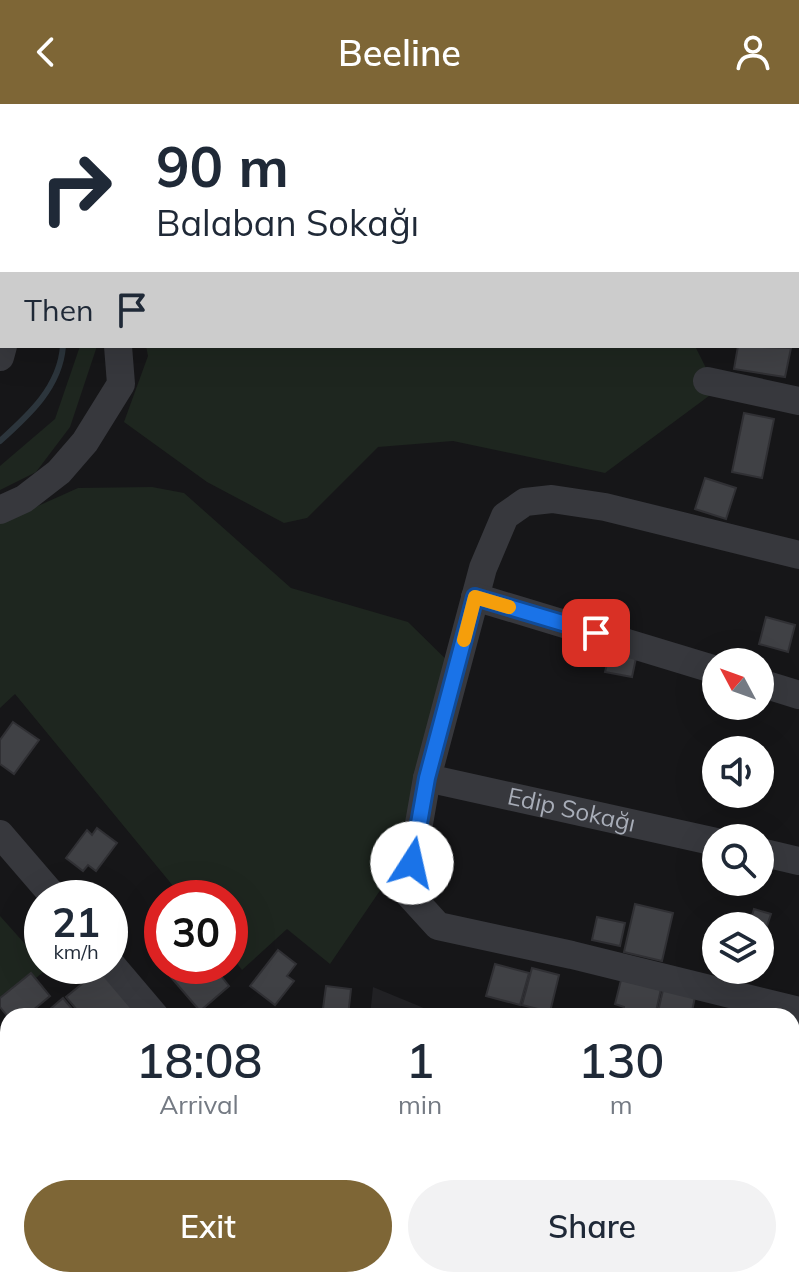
<!DOCTYPE html>
<html lang="en">
<head>
<meta charset="utf-8">
<style>
	:root { --surface:#fff; --page:#f2f2f3; --text:#1f2937; --muted:#747a83; --accent:#7e6636 }
	body { margin:0; font-family:Mulish,sans-serif; background:var(--page); color:var(--text); height:100vh; display:flex; flex-direction:column; font-size:30px; white-space:nowrap }
	* { box-sizing:border-box; margin:0 }
	p { font-size:26px; color:var(--muted) }
	.icon { flex:none; width:44px; height:44px; fill:none; stroke:currentColor; stroke-width:2; stroke-linecap:round; stroke-linejoin:round }
	.map { position:relative; flex:1; overflow:hidden }
	.side { position:absolute; left:0px; top:904px; width:800px; height:280px; display:flex; flex-direction:column; background:var(--surface); border-radius:24px 24px 0 0; box-shadow:0 8px 32px #0002 }
	.side>* { flex:none }
	.hud { position:absolute; left:0px; top:0px; width:800px; height:244px; box-shadow:0 8px 32px #0002; background:#fff; color:var(--text); overflow:hidden }
	.needle { width:52px; rotate:311deg }
	.fabs { position:absolute; left:702px; top:544px; display:grid; gap:16px }
	.fabs a { display:grid; place-items:center; width:72px; height:72px; border-radius:50%; background:var(--surface); box-shadow:0 8px 32px #0002; font-size:40px }
	.speed { position:absolute; left:24px; top:776px; display:flex; gap:16px; font-size:40px; font-weight:700; text-align:center }
	.speed>* { display:grid; place-content:center; width:104px; height:104px; border-radius:50%; background:var(--surface); box-shadow:0 8px 32px #0002; line-height:1 }
	.speed small { font-size:20px; font-weight:400 }
	.speed .limit { border:12px solid #d22; background:#fff; color:#111 }
	.pin { position:absolute; display:grid; place-items:center; width:68px; height:68px; color:#fff; margin:-34px; border-radius:16px; box-shadow:0 4px 12px #0006 }
	.me { position:absolute; width:88px; margin:-44px; rotate:10deg; stroke-linejoin:round; filter:drop-shadow(0 0 6px #0008) }
	.turn { display:flex; align-items:center; gap:28px; height:168px; padding:0 24px; font-size:36px }
	.turn .icon { width:104px; height:104px; stroke-width:2.5 }
	.turn b { display:block; font-size:56px; line-height:68px }
	.then { display:flex; align-items:center; height:76px; padding:0 24px; background:#0003; gap:16px; font-size:30px }
	.eta { display:flex; justify-content:space-evenly; align-items:center; height:136px; text-align:center }
	.eta b { font-size:48px; font-weight:600; line-height:56px }
	.primary-button { display:flex; gap:16px; margin-top:auto; padding:16px 24px }
	.primary-button a { flex:1; height:92px; border-radius:48px; background:var(--accent); color:#fff; font-size:32px; font-weight:600; line-height:92px; text-align:center }
	.primary-button a+a { background:var(--page); color:var(--text) }
	header { display:flex; justify-content:space-between; align-items:center; height:104px; padding:0 24px; background:var(--accent); color:#fff; font-size:36px; font-weight:600 }
	.map>svg:first-child { display:block }
</style>
</head>
<body>
<header><svg class="icon" aria-label="back" viewBox="0 0 24 24"><path d="M15 5l-7 7 7 7"/></svg>Beeline<svg class="icon" aria-label="person" viewBox="0 0 24 24"><circle cx="12" cy="8" r="4"/><path d="M4 21q1-7 8-7t8 7"/></svg></header>
<div class="map">
<svg width="799" height="1184" viewBox="0 0 799 1184">
	<rect width="100%" height="100%" fill="#161618"/>
	<!-- built -->
	<g fill="#222225">
		<polygon points="373,883 443,912 370,912"/>
		<polygon points="489,1176 544,1176 538,1184 503,1184"/>
	</g>
	<!-- green -->
	<g fill="#1e261f">
		<polygon points="101,0 581,0 582,2 101,2"/>
		<polygon points="80,242 97,242 70,323 36,368 0,386 0,362 55,315"/>
		<polygon points="146,242 695,242 717,286 605,369 453,337 378,343 307,414 284,419 207,378 124,318 148,252"/>
		<polygon points="152,383 184,389 291,484 408,518 460,569 396,763 330,860 287,825 242,866 230,850 230,794 183,794 15,590 0,604 0,419 78,384"/>
		<polygon points="0,812 42,859 42,862 47,865 0,903"/>
		<polygon points="0,943 8,954 8,1110 0,1113"/>
	</g>
	<g fill="none" stroke-linecap="round" stroke-linejoin="round">
		<!-- stream -->
		<g stroke="#2c353c" stroke-width="6">
			<polyline points="0,71 2,74"/>
			<path d="M0,337C29,311 60,283 63,242"/>
		</g>
	</g>
	<!-- building -->
	<g fill="#404145" stroke="#303034" stroke-width="2">
		<polygon points="773,0 799,0 799,15 798,2"/>
		<polygon points="738,242 791,244 785,273 734,265"/>
		<polygon points="744,309 774,315 762,374 732,368"/>
		<polygon points="705,374 736,384 726,415 695,405"/>
		<polygon points="766,513 795,521 788,548 759,540"/>
		<polygon points="610,548 636,554 632,573 605,568"/>
		<polygon points="13,618 39,636 14,670 0,660 0,636"/>
		<polygon points="97,724 117,739 96,767 88,761 83,767 66,754 87,726 92,731"/>
		<polygon points="635,800 673,809 662,857 624,848"/>
		<polygon points="754,805 771,810 763,834 760,833 760,822 749,822"/>
		<polygon points="597,813 625,819 620,842 592,836"/>
		<polygon points="278,846 296,860 287,872 294,877 275,901 250,882"/>
		<polygon points="495,860 529,869 520,901 486,892"/>
		<polygon points="60,862 78,862 68,871"/>
		<polygon points="104,862 150,912 82,912 66,893"/>
		<polygon points="182,862 213,862 229,882 200,907 170,872"/>
		<polygon points="532,864 559,871 550,908 522,901"/>
		<polygon points="31,869 50,892 26,912 8,913 0,903 0,894"/>
		<polygon points="621,876 661,885 655,912 622,912 624,903 615,900"/>
		<polygon points="326,882 351,885 348,912 322,912"/>
		<polygon points="663,886 695,893 691,912 657,912"/>
		<polygon points="63,894 78,912 42,912"/>
		<polygon points="792,1163 799,1166 799,1184 759,1184 763,1176 792,1176"/>
		<polygon points="10,1176 56,1176 59,1184 13,1184"/>
		<polygon points="356,1176 408,1176 412,1184 361,1184"/>
		<polygon points="630,1176 667,1176 663,1184 627,1184"/>
	</g>
	<g fill="none" stroke-linecap="round" stroke-linejoin="round">
		<!-- minor -->
		<g stroke="#37383d" stroke-width="28">
			<polyline points="74,0 75,2"/>
			<polyline points="595,0 595,2"/>
			<polyline points="798,79 799,78"/>
			<polyline points="798,121 799,121"/>
			<polyline points="0,183 2,187"/>
			<polyline points="0,253 3,242"/>
			<polyline points="707,277 799,297"/>
			<polyline points="0,406 24,395 59,368 85,338 121,280 118,242"/>
			<polyline points="799,451 605,403 552,395 525,398 505,412 483,464 427,674 407,788 438,822 572,851 799,907"/>
			<polyline points="475,493 716,566"/>
			<polyline points="760,579 799,591"/>
			<path id="s1" d="M427,674L716,738"/>
			<polyline points="0,730 55,794"/>
			<polyline points="760,748 799,757"/>
			<polyline points="110,859 155,912"/>
			<polyline points="792,1057 799,1042"/>
			<polyline points="0,1142 8,1139"/>
			<polyline points="441,1176 446,1184"/>
			<polyline points="725,1176 740,1184"/>
			<polyline points="561,1184 566,1176"/>
		</g>
	</g>
	<g fill="none" stroke-linecap="round" stroke-linejoin="round">
		<!-- route casing -->
		<g stroke="#114b97" stroke-width="20">
			<polyline id="route" points="412,759 427,674 475,493 596,529"/>
		</g>
		<!-- route -->
		<use href="#route" stroke="#1a73e8" stroke-width="14"/>
		<!-- slow -->
		<polyline stroke="#f59e0b" stroke-width="14" points="464,536 475,493 509,503"/>
	</g>
	<g text-anchor="middle" stroke-width="6" stroke-linejoin="round" paint-order="stroke">
		<!-- street labels -->
		<g font-size="24" fill="#a8adb8" stroke="#111113">
			<text dy="8" stroke="none"><textPath href="#s1" startOffset="148">Edip Sokağı</textPath></text>
		</g>
	</g>
</svg>
<div class="fabs">
<a><svg class="needle" viewBox="-14 -14 28 28"><path d="M0-13l5 13h-10z" fill="#e53935"/><path d="M0 13l5-13h-10z" fill="#747a83"/></svg></a>
<a><svg class="icon" aria-label="sound" viewBox="0 0 24 24"><path d="M4 9h4l5-4v14l-5-4H4zM17 9q2 3 0 6"/></svg></a>
<a><svg class="icon" aria-label="search" viewBox="0 0 24 24"><circle cx="10" cy="10" r="6"/><path d="M15 15l6 6"/></svg></a>
<a><svg class="icon" aria-label="layers" viewBox="0 0 24 24"><path d="M12 4l9 5-9 5-9-5zM3 14l9 5 9-5"/></svg></a>
</div>
<div class="speed"><div>21<small>km/h</small></div><div class="limit">30</div></div>
<div class="pin" style="left:596px;top:529px;background:#d93025"><svg class="icon" aria-label="arrive" viewBox="0 0 24 24"><path d="M6 21V4h12l-3 4 3 4H6"/></svg></div>
<svg class="me" style="left:412px;top:759px" viewBox="-20 -20 40 40"><circle r="19" fill="#fff"/><path d="M0-13L10 11 0 6-10 11z" fill="#1a73e8"/></svg>
<div class="hud">
<div class="turn"><svg class="icon" aria-label="right" viewBox="0 0 24 24"><path d="M7 20v-9h11M14 6l5 5-5 5"/></svg><div><b>90 m</b>Balaban Sokağı</div></div>
<div class="then">Then<svg class="icon" aria-label="arrive" viewBox="0 0 24 24"><path d="M6 21V4h12l-3 4 3 4H6"/></svg></div>
</div>
<section class="side">
<div class="eta">
<div><b>18:08</b><p>Arrival</p></div>
<div><b>1</b><p>min</p></div>
<div><b>130</b><p>m</p></div>
</div>
<div class="primary-button"><a>Exit</a><a>Share</a></div>
</section>
</div>
</body>
</html>
